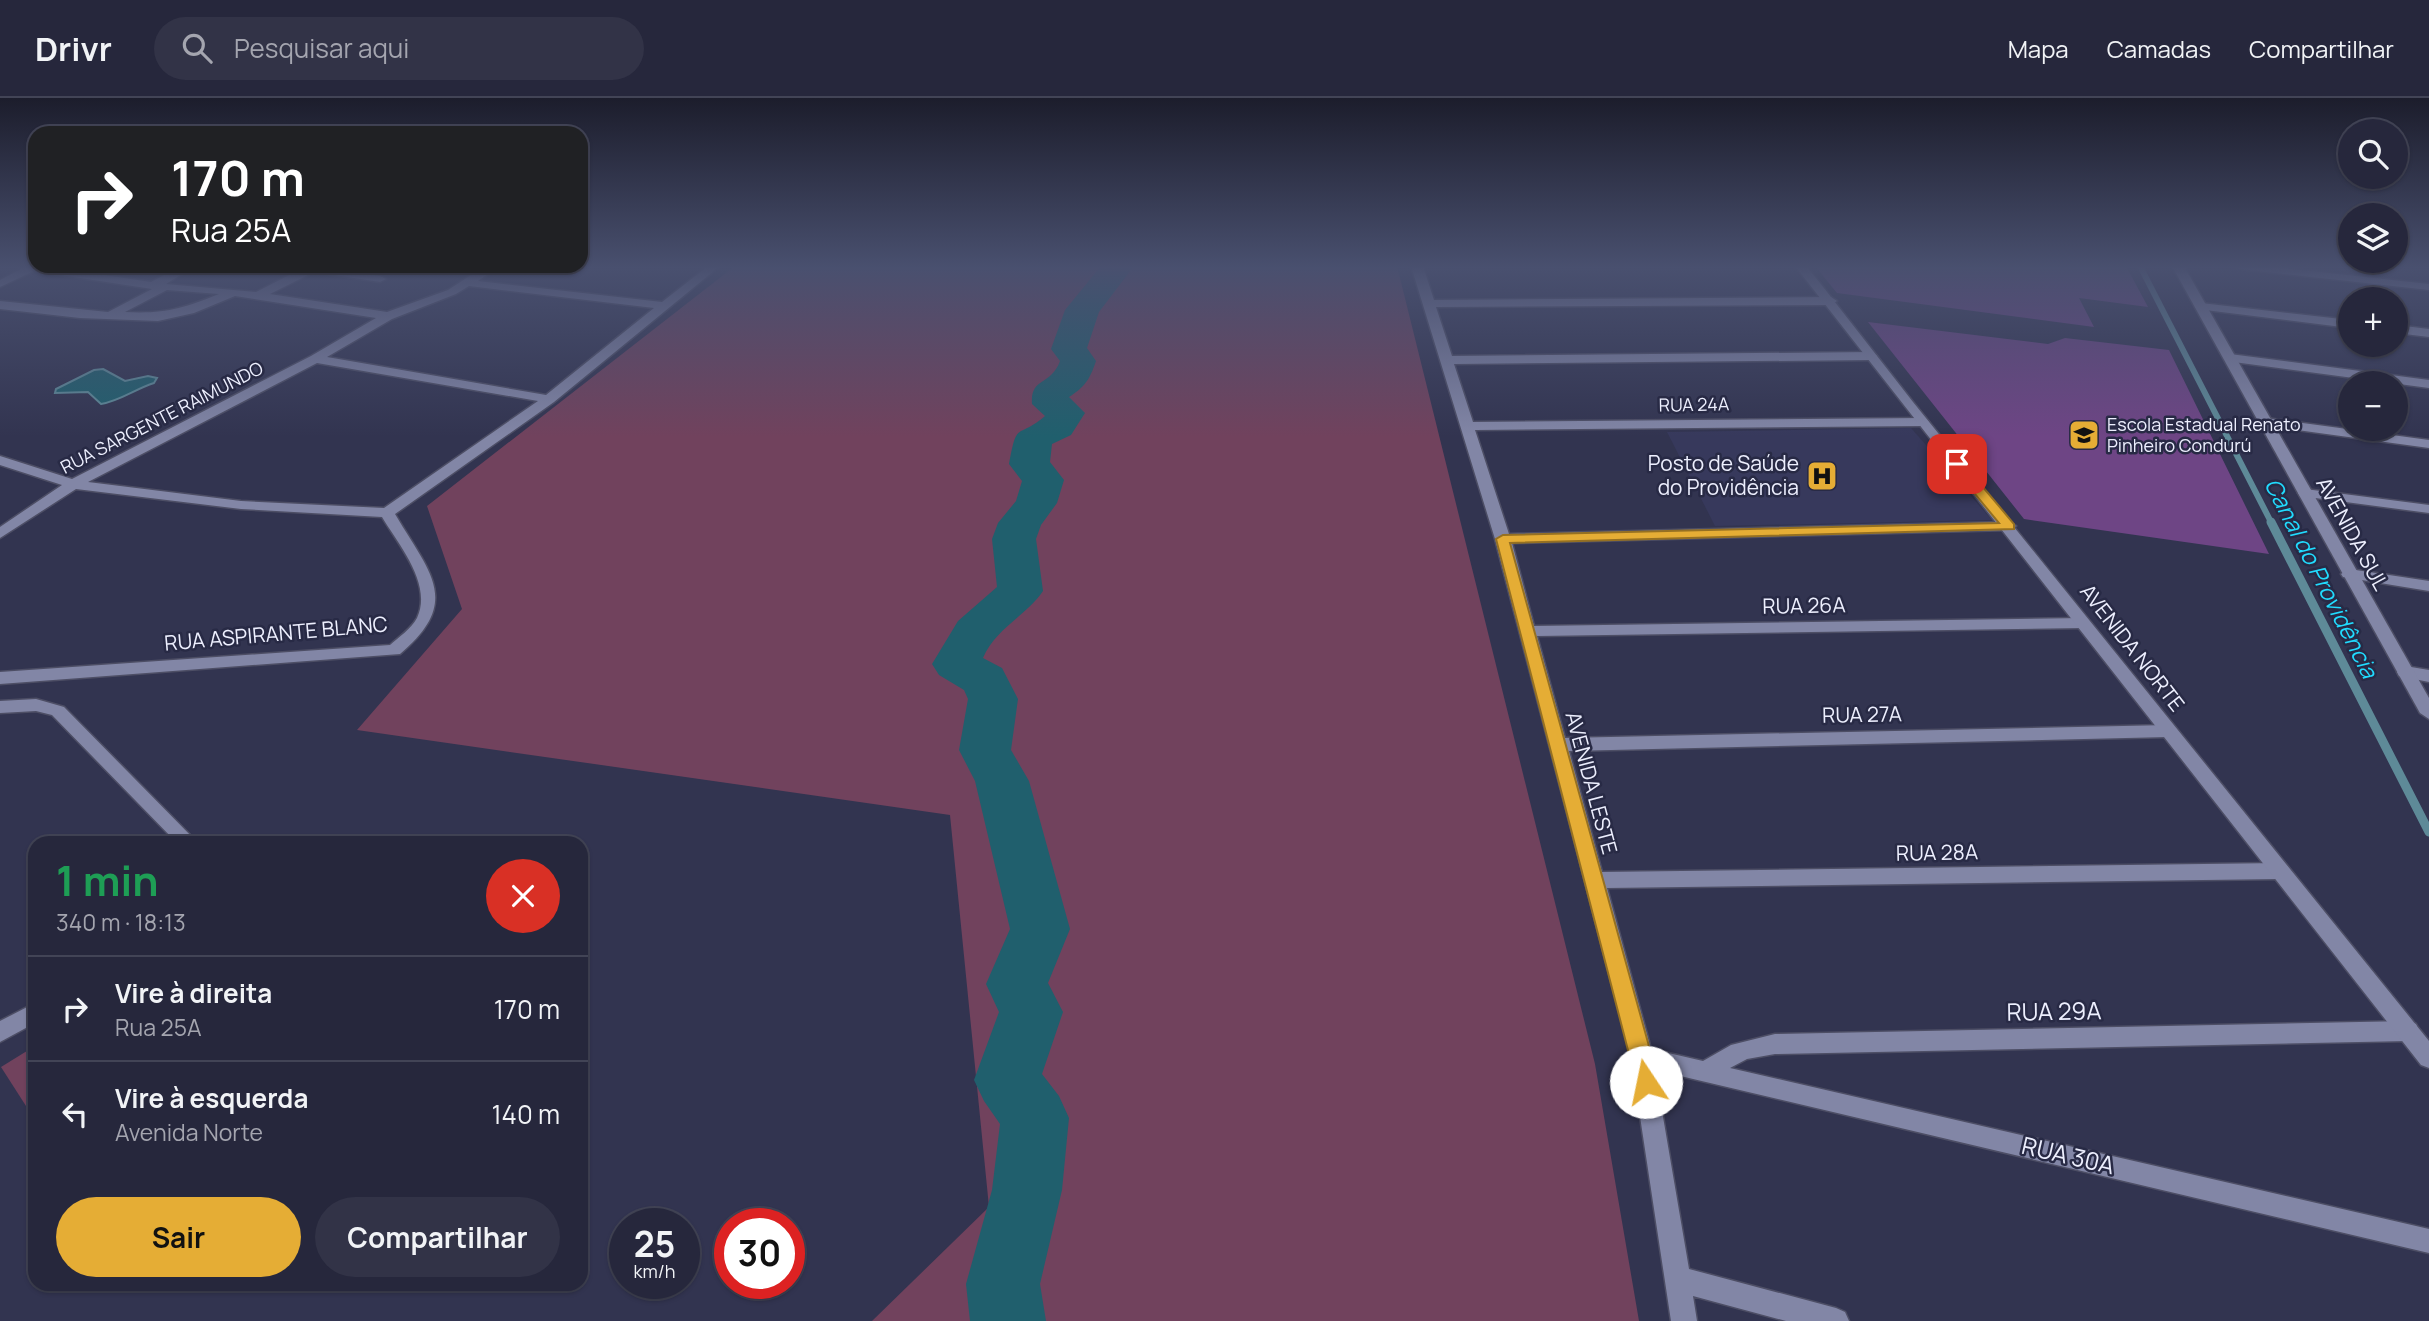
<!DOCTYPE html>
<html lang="pt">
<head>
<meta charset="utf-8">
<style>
	:root { --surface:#26273c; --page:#323347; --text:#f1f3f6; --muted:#a4a5af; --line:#424456; --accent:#e5ad35 }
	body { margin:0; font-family:Manrope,sans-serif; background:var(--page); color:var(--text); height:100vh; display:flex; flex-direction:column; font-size:26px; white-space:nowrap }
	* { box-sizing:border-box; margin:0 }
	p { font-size:23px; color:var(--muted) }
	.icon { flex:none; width:38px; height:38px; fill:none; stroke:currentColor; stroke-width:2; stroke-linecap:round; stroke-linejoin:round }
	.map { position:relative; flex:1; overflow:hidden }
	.sheet { position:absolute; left:28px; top:738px; width:560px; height:455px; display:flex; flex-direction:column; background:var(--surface); border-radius:21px; box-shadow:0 2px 5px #0004,0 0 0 2px var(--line) }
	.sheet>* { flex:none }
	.banner { position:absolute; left:28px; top:28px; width:560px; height:147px; border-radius:21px; box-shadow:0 2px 5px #0004,0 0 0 2px var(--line); background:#202124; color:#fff; overflow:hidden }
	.buttons { position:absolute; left:2338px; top:21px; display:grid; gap:14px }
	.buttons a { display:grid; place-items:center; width:70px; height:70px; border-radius:50%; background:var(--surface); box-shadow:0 2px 5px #0004,0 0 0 2px var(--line); font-size:35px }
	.speed { position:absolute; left:609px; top:1110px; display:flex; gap:14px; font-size:35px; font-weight:700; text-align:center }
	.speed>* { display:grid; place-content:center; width:91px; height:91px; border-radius:50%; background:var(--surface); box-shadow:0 2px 5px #0004,0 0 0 2px var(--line); line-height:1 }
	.speed small { font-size:18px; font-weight:400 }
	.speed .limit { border:10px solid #d22; background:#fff; color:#111 }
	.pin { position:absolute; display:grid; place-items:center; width:60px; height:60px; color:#fff; margin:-30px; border-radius:14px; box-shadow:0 4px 10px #0006 }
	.me { position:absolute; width:77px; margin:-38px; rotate:349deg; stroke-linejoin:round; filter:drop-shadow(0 0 5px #0008) }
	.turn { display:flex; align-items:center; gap:24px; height:147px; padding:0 28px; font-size:32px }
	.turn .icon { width:91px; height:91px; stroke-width:2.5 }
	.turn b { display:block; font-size:49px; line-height:60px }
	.round { display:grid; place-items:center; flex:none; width:74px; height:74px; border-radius:37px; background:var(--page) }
	.head { display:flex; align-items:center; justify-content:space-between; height:119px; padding:0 28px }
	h1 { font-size:42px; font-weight:700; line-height:52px; color:#1e9e55 }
	.action { display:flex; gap:14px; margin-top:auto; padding:14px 28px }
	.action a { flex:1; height:80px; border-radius:42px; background:var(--accent); color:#111; font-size:28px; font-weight:700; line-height:80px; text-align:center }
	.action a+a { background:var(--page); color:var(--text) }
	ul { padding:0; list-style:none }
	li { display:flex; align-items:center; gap:21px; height:105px; padding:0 28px; border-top:2px solid var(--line) }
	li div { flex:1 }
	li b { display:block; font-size:26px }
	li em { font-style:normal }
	header { display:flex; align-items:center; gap:42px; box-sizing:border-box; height:98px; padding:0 35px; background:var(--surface); border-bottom:2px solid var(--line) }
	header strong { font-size:33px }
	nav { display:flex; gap:38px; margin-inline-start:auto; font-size:24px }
	.search { width:490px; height:63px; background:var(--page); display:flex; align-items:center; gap:18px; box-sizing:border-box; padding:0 24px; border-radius:38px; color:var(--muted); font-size:26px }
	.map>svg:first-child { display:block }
</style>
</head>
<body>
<header>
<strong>Drivr</strong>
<div class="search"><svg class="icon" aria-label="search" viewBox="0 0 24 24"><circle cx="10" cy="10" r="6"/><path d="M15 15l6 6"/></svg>Pesquisar aqui</div>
<nav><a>Mapa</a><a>Camadas</a><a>Compartilhar</a></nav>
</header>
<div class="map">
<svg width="2429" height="1223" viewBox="0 0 2429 1223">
	<rect width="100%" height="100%" fill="#323450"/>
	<!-- built -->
	<polygon fill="#37395c" points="1911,330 1992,422 1715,428 1667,334"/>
	<!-- green -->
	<g fill="#71425d">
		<polygon points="735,168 1397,168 1595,966 1639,1223 872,1223 989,1109 950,717 357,632 462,511 427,408"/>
		<polygon points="35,948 35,1022 1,969"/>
	</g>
	<!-- water -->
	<path fill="#205f6d" stroke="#5e8a98" stroke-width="2" d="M103,271L125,283L148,278L157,280L154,285C135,291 120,303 101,306L88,294L55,295L56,291L94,272Z"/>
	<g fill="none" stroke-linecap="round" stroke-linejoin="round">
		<!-- stream-far1 -->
		<polyline stroke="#5e8a98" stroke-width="6" points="2140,168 2272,426"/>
		<!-- stream -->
		<polyline stroke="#5e8a98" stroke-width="9" points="2271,424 2429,734"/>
		<!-- river -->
		<path fill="#205f6d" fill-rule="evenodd" d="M1101,168H1134L1099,214L1087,250L1096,263C1090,281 1085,289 1069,299L1085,315L1071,337L1052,346L1050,364L1064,382L1057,405L1041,427L1036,441L1043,493C1026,518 995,531 983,560L1002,570L1018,601L1011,652L1029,683L1070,831L1048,885L1063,914L1042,976L1059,998L1069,1020L1062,1092L1040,1186L1046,1223H970L966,1186L992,1092L1000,1026L984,1003L974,982L999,914L986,886L1010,831L975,683L959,652L968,601L964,592L939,577L932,566L958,523L997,489L992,441L998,425L1016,403L1022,383L1009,366C1017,321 1017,342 1045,318L1032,306C1030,279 1051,288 1060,263L1051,251L1065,212Z"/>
	</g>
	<!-- building -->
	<g fill="#6e4585">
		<polygon points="1815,168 2126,168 2148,209 2079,200 2094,229 1837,195"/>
		<polygon points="1868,224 2048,246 2065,240 2169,252 2269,456 2024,421"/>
	</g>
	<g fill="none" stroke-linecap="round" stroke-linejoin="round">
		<!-- minor casing -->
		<g stroke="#4d4e65" stroke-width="3">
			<g id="minor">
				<path d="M17,168H44L151,184L181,168H195L166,186L256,194L307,168L380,178L386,181L380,184L314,174L270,196L387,214L448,192L485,168H499L478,183L662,204L708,168H720L554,304L395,416C429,474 463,503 400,556L0,586V574L390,547C399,539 411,531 417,520C433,486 398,446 382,419L241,411L76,391L0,440V429L62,387L0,367V358L72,381L311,258L376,220L235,198L194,215L158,223L80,220L0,211V203L108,214L152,191L34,173L0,189V182L21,171ZM469,188L654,210L546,297L327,259L392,221L456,196ZM167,192L219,196C182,211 164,216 125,214ZM317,265L538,303L384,410L241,403L88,384Z"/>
				<polygon points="1411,168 1423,168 1434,202 1831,199 1837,203 1831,207 1436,209 1452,258 1871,254 1877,258 1871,262 1454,266 1473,324 1922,320 1929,324 1922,328 1475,332 1509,436 2009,424 2016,428 2009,432 1512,445 1534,528 2083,520 2091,525 2083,530 1537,538 1565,640 2168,627 2174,629 2177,633 2174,637 2168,639 1569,653 1602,774 2280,765 2287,768 2290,773 2287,778 2280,781 1607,790 1651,951 1703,963 1731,947 1775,936 2408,923 2416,926 2419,933 2416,940 2408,943 1775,956 1747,961 1730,970 2429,1131 2429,1155 1655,972 1689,1171 1836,1210 1845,1214 1849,1223 1786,1223 1693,1198 1697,1223 1671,1223 1631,959 1495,441"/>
				<polygon points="2233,168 2265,168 2429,186 2429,192 2239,171"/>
				<polygon points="2201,205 2350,222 2350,230 2197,211 2195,209"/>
				<polygon points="2396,227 2429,231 2429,239 2396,235"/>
				<polygon points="2230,256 2429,282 2429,290 2226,263 2226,257"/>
				<polygon points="2265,320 2429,342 2429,350 2260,327 2260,321"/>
				<polygon points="2305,391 2429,407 2429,415 2300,398 2298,395"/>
				<polygon points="2349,471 2429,483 2429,493 2343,479 2341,476"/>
				<polygon points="2405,568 2429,572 2429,584 2399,578 2397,574"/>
				<polygon points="36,601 64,609 199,746 178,746 52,617 36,613 0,615 0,603"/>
				<polygon points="35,905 35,925 0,944 0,923"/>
			</g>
		</g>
		<!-- tertiary casing -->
		<g stroke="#4d4e65" stroke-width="3">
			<g id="tertiary">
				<polygon points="1795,168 1806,168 1820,185 1913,304 2429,943 2429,970 2421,967"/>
				<polygon points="2172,168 2184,168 2429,600 2429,621 2420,615"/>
			</g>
		</g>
		<!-- minor -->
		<use href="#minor" fill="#8286a6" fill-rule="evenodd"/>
		<!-- tertiary -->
		<use href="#tertiary" fill="#8286a6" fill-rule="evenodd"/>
	</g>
	<!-- sky -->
	<linearGradient id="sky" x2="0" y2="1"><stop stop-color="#1c1d2c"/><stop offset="0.5" stop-color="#49506f"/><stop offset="1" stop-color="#49506f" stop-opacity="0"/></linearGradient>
	<rect width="2429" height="339" fill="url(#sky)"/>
	<!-- route -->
	<polygon fill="#e5ad35" stroke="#957022" stroke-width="2" points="1957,362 1961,363 2014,426 2014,431 1510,445 1652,959 1656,984 1653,991 1646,993 1638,991 1496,441 1503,437 1999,425 1950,366"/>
	<!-- icons -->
	<defs>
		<g id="school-square" transform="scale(1.575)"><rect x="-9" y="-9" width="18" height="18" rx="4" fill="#e5ad35" stroke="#282a45"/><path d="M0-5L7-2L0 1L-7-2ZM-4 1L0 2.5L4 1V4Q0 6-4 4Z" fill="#111"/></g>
		<g id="hospital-square" transform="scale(1.575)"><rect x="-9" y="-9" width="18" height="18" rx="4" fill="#e5ad35" stroke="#282a45"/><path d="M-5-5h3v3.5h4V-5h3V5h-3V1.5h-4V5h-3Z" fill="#111"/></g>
	</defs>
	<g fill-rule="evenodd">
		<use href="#school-square" x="2084" y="337"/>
		<use href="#hospital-square" x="1822" y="378"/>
	</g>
	<g text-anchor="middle" stroke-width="5" stroke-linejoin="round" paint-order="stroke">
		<!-- far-street labels -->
		<g font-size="18" fill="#edeffe" stroke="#282a45">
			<text transform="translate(1694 307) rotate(-1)" y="6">RUA 24A</text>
			<text transform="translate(162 320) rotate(-27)" y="6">RUA SARGENTE RAIMUNDO</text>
		</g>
		<!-- far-poi labels -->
		<g font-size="18" fill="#edeffe" stroke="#282a45" text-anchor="start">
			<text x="2107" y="333">Escola Estadual Renato<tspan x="2107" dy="21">Pinheiro Condurú</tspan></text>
		</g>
		<!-- poi labels -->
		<g font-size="21" fill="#edeffe" stroke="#282a45" text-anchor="end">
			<text x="1799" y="373">Posto de Saúde<tspan x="1799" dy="24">do Providência</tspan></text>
		</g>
		<!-- street labels -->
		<g font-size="21" fill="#edeffe" stroke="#282a45">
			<text transform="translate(2352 436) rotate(61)" y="7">AVENIDA SUL</text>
			<text transform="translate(1804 508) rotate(-1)" y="7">RUA 26A</text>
			<text transform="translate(276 536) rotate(-5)" y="7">RUA ASPIRANTE BLANC</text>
			<text transform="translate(2132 550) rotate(52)" y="7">AVENIDA NORTE</text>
			<text transform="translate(1862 617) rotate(-1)" y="7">RUA 27A</text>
			<text transform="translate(1591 685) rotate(75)" y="7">AVENIDA LESTE</text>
			<text transform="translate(1937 755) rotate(-1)" y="7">RUA 28A</text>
		</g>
		<!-- water labels -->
		<g font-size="23" font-style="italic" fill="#21dbfe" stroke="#282a45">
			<text transform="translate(2321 480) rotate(63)" y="8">Canal do Providência</text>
		</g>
		<!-- near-street labels -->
		<g font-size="24" fill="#edeffe" stroke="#282a45">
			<text transform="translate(2054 914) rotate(-1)" y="8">RUA 29A</text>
			<text transform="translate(2068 1058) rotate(13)" y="8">RUA 30A</text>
		</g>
	</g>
</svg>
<div class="buttons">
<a><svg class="icon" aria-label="search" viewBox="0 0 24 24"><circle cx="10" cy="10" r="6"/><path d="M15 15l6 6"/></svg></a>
<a><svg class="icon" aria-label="layers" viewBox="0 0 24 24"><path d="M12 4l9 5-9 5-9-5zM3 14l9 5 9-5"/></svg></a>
<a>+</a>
<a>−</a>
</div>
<div class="speed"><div>25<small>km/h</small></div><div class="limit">30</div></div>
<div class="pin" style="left:1957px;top:366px;background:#d93025"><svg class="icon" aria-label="arrive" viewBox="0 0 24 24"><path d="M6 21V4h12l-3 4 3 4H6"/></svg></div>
<svg class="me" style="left:1646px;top:984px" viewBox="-20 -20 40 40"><circle r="19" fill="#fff"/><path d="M0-13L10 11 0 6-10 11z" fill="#e5ad35"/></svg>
<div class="banner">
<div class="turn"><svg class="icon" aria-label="right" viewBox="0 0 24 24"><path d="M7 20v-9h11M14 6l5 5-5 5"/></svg><div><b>170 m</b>Rua 25A</div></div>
</div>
<section class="sheet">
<div class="head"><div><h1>1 min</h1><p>340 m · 18:13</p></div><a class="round" style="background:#d93025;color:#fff"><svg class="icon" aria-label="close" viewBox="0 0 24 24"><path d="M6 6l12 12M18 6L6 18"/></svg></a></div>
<ul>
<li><svg class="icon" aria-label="right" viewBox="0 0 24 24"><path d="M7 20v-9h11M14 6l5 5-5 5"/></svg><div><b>Vire à direita</b><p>Rua 25A</p></div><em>170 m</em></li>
<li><svg class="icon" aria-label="left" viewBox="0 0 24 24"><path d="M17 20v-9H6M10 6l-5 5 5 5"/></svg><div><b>Vire à esquerda</b><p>Avenida Norte</p></div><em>140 m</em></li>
</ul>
<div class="action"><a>Sair</a><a>Compartilhar</a></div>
</section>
</div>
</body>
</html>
